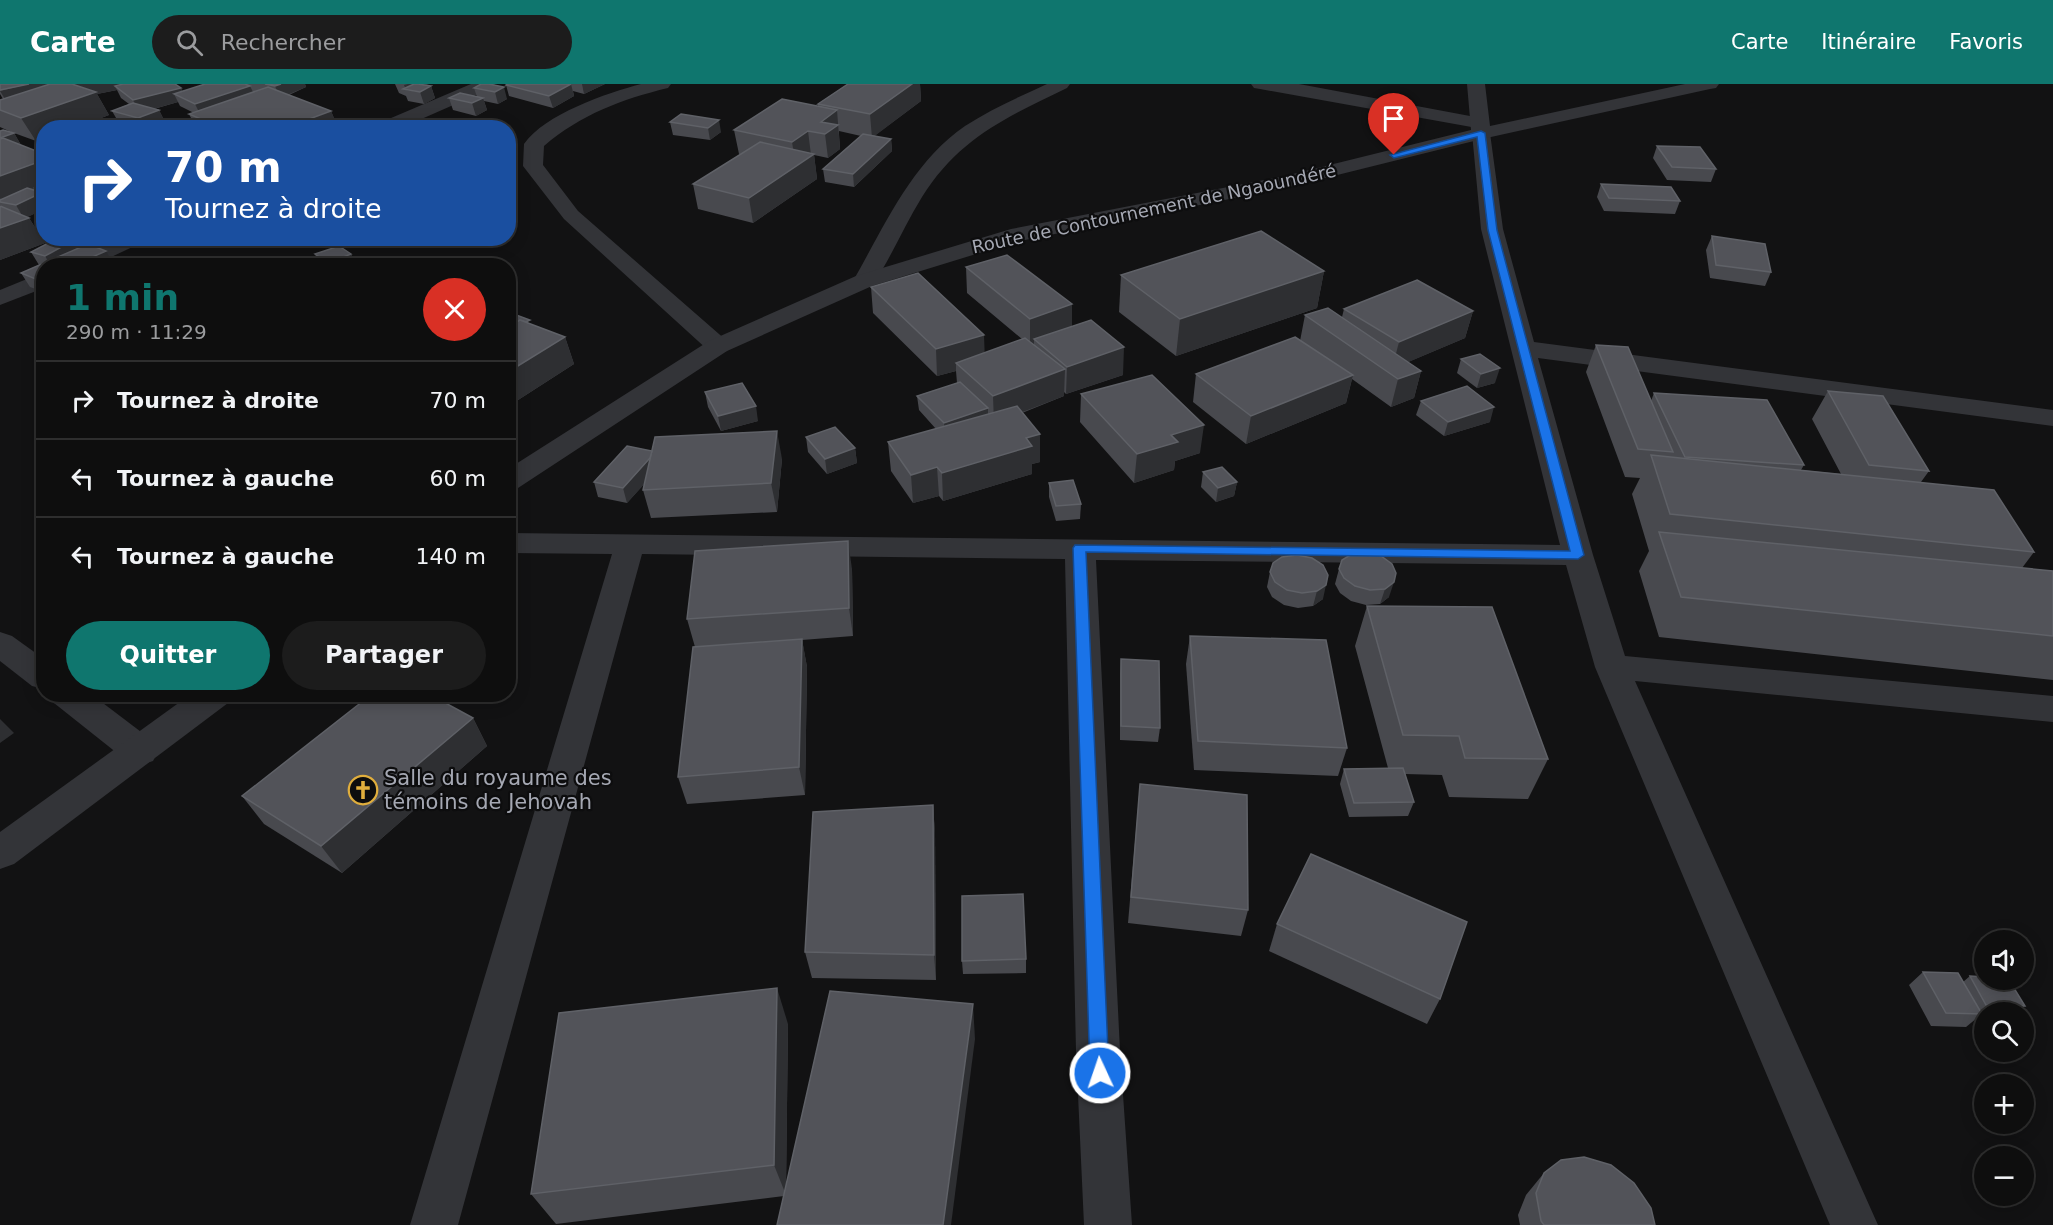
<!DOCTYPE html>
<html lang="fr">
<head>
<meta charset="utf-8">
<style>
	:root { --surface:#0e0e0e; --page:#1c1c1c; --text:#f1f3f6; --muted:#9b9c9e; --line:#2e2e2e; --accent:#0f766e }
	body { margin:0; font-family:"DejaVu Sans",sans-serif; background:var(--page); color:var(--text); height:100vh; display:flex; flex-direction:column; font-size:22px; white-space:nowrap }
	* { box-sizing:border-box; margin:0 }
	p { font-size:20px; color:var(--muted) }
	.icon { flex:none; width:33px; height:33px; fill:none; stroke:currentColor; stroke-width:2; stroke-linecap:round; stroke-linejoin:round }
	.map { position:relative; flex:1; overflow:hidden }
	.drawer { position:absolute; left:36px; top:174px; width:480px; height:444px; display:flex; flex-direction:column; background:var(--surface); border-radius:24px; box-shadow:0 3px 15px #0003,0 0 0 2px var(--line) }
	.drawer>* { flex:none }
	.guide { position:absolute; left:36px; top:36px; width:480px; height:126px; border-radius:24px; box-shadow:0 3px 15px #0003,0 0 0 2px var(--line); background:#1a4fa0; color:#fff; overflow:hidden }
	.buttons { position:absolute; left:1974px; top:846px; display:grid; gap:12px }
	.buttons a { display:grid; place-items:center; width:60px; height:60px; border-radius:50%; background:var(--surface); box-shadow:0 3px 15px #0003,0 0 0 2px var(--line); font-size:30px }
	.pin { position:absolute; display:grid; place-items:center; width:51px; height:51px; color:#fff; margin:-62px -26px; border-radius:50% 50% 50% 0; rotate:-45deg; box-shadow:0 0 6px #0007 }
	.pin .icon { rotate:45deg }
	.me { position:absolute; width:66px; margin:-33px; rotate:357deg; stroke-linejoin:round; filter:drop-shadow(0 0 4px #0008) }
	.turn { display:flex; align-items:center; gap:21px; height:126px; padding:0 30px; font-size:27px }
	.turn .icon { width:78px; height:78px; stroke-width:2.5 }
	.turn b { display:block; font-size:42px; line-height:51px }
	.round { display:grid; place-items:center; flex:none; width:63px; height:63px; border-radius:32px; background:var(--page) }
	.summary { display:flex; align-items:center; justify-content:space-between; height:102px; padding:0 30px }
	h1 { font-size:36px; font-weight:700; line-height:45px; color:var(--accent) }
	.action { display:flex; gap:12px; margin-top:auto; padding:12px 30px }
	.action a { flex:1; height:69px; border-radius:36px; background:var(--accent); color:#fff; font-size:24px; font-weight:700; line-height:69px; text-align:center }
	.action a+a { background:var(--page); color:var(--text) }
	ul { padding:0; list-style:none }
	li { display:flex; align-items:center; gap:18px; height:78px; padding:0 30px; border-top:2px solid var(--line) }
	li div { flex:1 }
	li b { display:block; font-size:22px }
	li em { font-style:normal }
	header { display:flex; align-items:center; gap:36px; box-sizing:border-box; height:84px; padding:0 30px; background:var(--accent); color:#fff }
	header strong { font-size:28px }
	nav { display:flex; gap:33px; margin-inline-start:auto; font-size:21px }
	.search { width:420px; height:54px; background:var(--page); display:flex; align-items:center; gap:15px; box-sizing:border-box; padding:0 21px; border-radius:33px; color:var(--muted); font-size:22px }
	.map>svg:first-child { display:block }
</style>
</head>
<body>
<header>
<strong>Carte</strong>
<div class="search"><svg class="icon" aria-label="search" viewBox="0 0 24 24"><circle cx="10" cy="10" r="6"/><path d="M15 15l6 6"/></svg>Rechercher</div>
<nav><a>Carte</a><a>Itinéraire</a><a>Favoris</a></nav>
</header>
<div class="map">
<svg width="2053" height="1141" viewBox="0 0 2053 1141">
	<rect width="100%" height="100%" fill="#121213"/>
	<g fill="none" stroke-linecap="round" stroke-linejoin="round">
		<!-- minor -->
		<g fill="#333438" fill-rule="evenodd">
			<polygon points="471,0 495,0 492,4 401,44 375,44 377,40"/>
			<path d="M641,0H671L668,4C622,15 580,31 544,62L543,81L578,127L727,257L730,262L727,267L718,269L709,267L564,135L523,82L524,60C545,30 607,9 641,0Z"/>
			<path d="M1047,0H1070L1067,4C1007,33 959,54 922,113C904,142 891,174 872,202L864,204L856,202L853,197C884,143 912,78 965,42C991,25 1019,13 1047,0Z"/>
			<polygon points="1251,0 1299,0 1486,35 1488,39 1483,44 1490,49 1503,145 1534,258 2053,326 2053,342 1538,274 1593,471 1625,572 2053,612 2053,638 1635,597 1878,1141 1830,1141 1595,583 1566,481 1096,476 1120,967 1132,1141 1084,1141 1076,967 1065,475 642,470 458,1141 410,1141 612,470 508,469 508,449 1560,461 1481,145 1472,49 1477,44 1260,5 1254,4"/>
			<polygon points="114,154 144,154 141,159 92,182 62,182 65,177"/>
			<polygon points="44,188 44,204 0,221 0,206"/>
			<polygon points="0,548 12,552 44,575 44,605 32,602 0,577"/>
			<polygon points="49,610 91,610 153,657 158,667 153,677 140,681 127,677 54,619"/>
		</g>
		<!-- tertiary -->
		<g fill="#333438" fill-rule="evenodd">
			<polygon points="1467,0 1485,0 1490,42 1685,0 1719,0 1716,4 1710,5 1482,55 1285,104 1015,158 872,202 727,267 518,404 508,407 508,385 709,257 856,192 1011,145 1285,92 1471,46"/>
			<polygon points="191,610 233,610 228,619 14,780 0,785 0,748"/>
		</g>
	</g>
	<!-- wall -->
	<g fill="#48494e">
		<polygon points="0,0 121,0 181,4 182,7 247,1 247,0 305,0 306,3 289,11 331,27 338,44 196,44 189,30 194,29 180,22 178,18 154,25 159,26 165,38 152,44 135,44 119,39 112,27 129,20 121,14 117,6 97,10 109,31 75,44 44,44 36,57 14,49 21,61 44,70 44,125 27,133 29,134 45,159 0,176 0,122 1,122 0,121 0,47 11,48 0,43 0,16 3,15 0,10"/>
		<polygon points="395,0 427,0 428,2 431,2 435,14 424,20 408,17 406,12 399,9"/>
		<polygon points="481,0 507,15 498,20 484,17 487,26 476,32 453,26 449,14 477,13 474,4"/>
		<polygon points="507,0 605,0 584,10 573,7 574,12 553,24 509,12 506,1"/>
		<polygon points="848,0 920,0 921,17 874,52 891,55 892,67 854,103 825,98 823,85 861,52 839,47 839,50 840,65 828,74 814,71 817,95 753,139 698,125 693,100 741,70 739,70 734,46 818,22 818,20"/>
		<polygon points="681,30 721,48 710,56 673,51 670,38"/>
		<polygon points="1657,62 1716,85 1711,98 1667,96 1653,74"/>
		<polygon points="1601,100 1680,117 1675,130 1604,127 1597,113"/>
		<polygon points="1712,152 1771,188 1765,202 1710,194 1706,166"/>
		<polygon points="91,154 126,154 114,160"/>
		<polygon points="87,161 114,180 111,182 44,182 44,208 30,203 21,189 39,181 31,168"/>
		<polygon points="315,170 351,170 357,182 320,182"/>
		<polygon points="966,183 1072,242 1123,291 1066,310 1064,308 1064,312 1022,329 1040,378 1032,380 1032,390 943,417 939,412 913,419 891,387 888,358 936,345 919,326 917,312 957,299 956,287 937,292 873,229 871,203 985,269 1022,255 967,209"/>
		<polygon points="1324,187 1317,224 1176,272 1119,228 1121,191"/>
		<polygon points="1344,225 1473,227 1465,254 1408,278 1421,287 1414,314 1391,323 1352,295 1346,319 1246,360 1193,318 1196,290 1300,257 1305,231 1342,233"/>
		<polygon points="508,228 531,240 565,253 574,280 515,318 508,315"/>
		<polygon points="1596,261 1651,317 1654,309 1804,381 1801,386 1841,390 1812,335 1828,307 1929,387 1921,398 2034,468 2022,484 2053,487 2053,596 1659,553 1639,487 1649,467 1632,410 1640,394 1625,393 1586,288"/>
		<polygon points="1461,275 1495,299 1477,304 1457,289"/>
		<polygon points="705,308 758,337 721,347 708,323"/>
		<polygon points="1081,310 1200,369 1175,377 1174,386 1134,399 1080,338"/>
		<polygon points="1421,317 1490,338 1444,352 1416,331"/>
		<polygon points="806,353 855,364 857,379 827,390 808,368"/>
		<polygon points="652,367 782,375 777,428 651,434 643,406 644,400 627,419 598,413 594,398"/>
		<polygon points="1203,388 1237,398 1234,412 1216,418 1201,403"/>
		<polygon points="1049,399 1081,420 1080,435 1056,437 1049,413"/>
		<polygon points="1366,468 1389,513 1380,520 1366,521 1351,517 1340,509 1335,500 1339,485"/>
		<polygon points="1297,471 1323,515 1313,522 1298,524 1284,521 1272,513 1267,503 1270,488"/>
		<polygon points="852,485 853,552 802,556 807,583 805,711 687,720 678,693 695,563 687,535"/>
		<polygon points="1367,522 1548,675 1528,715 1449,713 1442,691 1405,690 1414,718 1408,732 1349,733 1340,700 1344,685 1388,684 1355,562"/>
		<polygon points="1190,552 1347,664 1338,692 1194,686 1186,580"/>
		<polygon points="1121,575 1160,644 1158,658 1120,656 1120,589"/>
		<polygon points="473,634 487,662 342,789 264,740 242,712"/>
		<polygon points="1140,700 1248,826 1241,852 1128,839"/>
		<polygon points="933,721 935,749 936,896 812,894 805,868"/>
		<polygon points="1277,840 1440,915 1427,940 1269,867"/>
		<polygon points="1026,875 1026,889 963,890 962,877"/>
		<polygon points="1923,888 1963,898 1970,892 2025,922 2017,928 1984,928 1984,935 1977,934 1966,943 1931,942 1909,901"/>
		<polygon points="788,940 786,1100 975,955 784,1112 556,1140 531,1110"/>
		<polygon points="1544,1089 1655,1141 1520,1141 1518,1131 1526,1111"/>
	</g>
	<!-- shaded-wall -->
	<g fill="#2e2f32">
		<polygon points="29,0 121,0 123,4 115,2 117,6 97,10 109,31 75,44 44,44 44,55 36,57 21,34 14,30 0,7"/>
		<polygon points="281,0 305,0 306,3 280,14 275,2"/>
		<polygon points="408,0 427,0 428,4 431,2 435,14 424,20 420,8 406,6 404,1"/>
		<polygon points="571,0 574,12 553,24 549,12"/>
		<polygon points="582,0 605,0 584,10"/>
		<polygon points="912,0 920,0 921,17 872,54 870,30"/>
		<polygon points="250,2 256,14 201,32 195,20"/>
		<polygon points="504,3 507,15 498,20 495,8"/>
		<polygon points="181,4 187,16 174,10 178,18 139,29 133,16"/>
		<polygon points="483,14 487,26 476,32 472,19"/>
		<polygon points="159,26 165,38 152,44 144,44 138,34"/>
		<polygon points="837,26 840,65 828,74 825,50 821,38"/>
		<polygon points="331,27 338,44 285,44"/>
		<polygon points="719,36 721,48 710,56 708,44"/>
		<polygon points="808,47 811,71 796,82 792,58"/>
		<polygon points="14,49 21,61 0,54"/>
		<polygon points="891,55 892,67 854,103 853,90"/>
		<polygon points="814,70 817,95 753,139 749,114"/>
		<polygon points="44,76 44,107 35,104 38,109 3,119 0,114 0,92"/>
		<polygon points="39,110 44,117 44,125 24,135 16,121"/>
		<polygon points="29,134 45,159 0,176 0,144"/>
		<polygon points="78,154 83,154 90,166 51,182 45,172"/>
		<polygon points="110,154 126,154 114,160"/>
		<polygon points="106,167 114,180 111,182 72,182"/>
		<polygon points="351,170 357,182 329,182 328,179"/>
		<polygon points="1324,187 1317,224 1176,272 1180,235"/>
		<polygon points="44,194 44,204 38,196"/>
		<polygon points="1072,220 1072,247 1034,255 1034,260 1030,262 1030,235"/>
		<polygon points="1473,227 1465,254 1392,285 1399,258"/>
		<polygon points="984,251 985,278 956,279 956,287 937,292 936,265"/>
		<polygon points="565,253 574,280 515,318 508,300 508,288"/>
		<polygon points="1124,263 1123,291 1066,310 1067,283"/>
		<polygon points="1500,284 1495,299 1477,304 1481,290"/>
		<polygon points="1065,285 1064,312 994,339 993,312"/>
		<polygon points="1421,287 1414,314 1391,323 1398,295"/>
		<polygon points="1353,291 1346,319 1246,360 1251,332"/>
		<polygon points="756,322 758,337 721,347 718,332"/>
		<polygon points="1494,323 1490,338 1444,352 1448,338"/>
		<polygon points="988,324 988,338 945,354 944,339"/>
		<polygon points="1204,341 1200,369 1175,377 1174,386 1134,399 1137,370 1171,351"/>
		<polygon points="777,347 782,375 777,428 771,399"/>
		<polygon points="1040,350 1040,378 1032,380 1032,390 943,417 942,389 1026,354"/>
		<polygon points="855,364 857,379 827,390 825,375"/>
		<polygon points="656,368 660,383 627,419 623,404"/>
		<polygon points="937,383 939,412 913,419 911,391"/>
		<polygon points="1237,398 1234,412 1216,418 1218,404"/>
		<polygon points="848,457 852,485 853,552 849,524"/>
		<polygon points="1394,498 1389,513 1380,520 1385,505"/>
		<polygon points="1326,501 1323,515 1313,522 1317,507"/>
		<polygon points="802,555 807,583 805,711 799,683"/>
		<polygon points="473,634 487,662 342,789 321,762"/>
		<polygon points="0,635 14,649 0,659"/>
		<polygon points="933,721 935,749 936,896 934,871"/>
		<polygon points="777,904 788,940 786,1111 774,1081"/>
		<polygon points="973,920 975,955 951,1141 943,1141"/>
	</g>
	<!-- building -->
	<g fill="#525359" stroke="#5f6167" stroke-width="1.5">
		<polygon points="0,0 29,0 0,6"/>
		<polygon points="50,0 72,0 96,8 21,34 0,26 0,16"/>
		<polygon points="123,0 175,0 181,4 133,16 115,2"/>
		<polygon points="205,0 245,0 250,2 195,20 174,10"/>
		<polygon points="265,0 281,0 275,2"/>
		<polygon points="414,0 418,0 431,2 420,8 403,5"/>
		<polygon points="481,0 489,0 504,3 495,8 474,4"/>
		<polygon points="507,0 571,0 549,12 506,1"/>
		<polygon points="848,0 912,0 870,30 818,20"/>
		<polygon points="268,3 331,27 285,44 222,44 189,30"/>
		<polygon points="460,9 483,14 472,19 449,14"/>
		<polygon points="782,15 837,26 821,38 838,41 825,50 808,47 792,58 734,46"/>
		<polygon points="133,19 159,26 138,34 112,27"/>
		<polygon points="681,30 719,36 708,44 670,38"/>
		<polygon points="465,38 483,44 453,44"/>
		<polygon points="3,46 14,49 0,54 0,47"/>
		<polygon points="863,50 891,55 853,90 823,85"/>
		<polygon points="3,54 44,70 44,76 0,92 0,55"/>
		<polygon points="760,58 814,70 749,114 693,100"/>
		<polygon points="1657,62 1700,63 1716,85 1672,83"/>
		<polygon points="1601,100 1671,103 1680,117 1609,114"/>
		<polygon points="44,101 44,107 35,104"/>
		<polygon points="27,104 37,107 39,110 16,121 0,118 0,116"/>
		<polygon points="0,122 29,134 0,144"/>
		<polygon points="1261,147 1324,187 1180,235 1121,191"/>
		<polygon points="1712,152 1765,160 1771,188 1716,181"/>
		<polygon points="58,154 78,154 45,172 31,168"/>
		<polygon points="88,160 106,167 72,182 44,182 44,194 38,196 21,189"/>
		<polygon points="339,162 351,170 328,179 315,170"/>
		<polygon points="1007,171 1072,220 1030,235 966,183"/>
		<polygon points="918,189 984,251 936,265 871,203"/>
		<polygon points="1417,196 1473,227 1399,258 1344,225"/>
		<polygon points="1328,224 1421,287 1398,295 1305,231"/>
		<polygon points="508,228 530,236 526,238 520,236 508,243"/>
		<polygon points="520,236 565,253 508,288 508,243"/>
		<polygon points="1091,236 1124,263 1067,283 1034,255"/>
		<polygon points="1295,253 1353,291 1251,332 1196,290"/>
		<polygon points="1025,254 1065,285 993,312 956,279"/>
		<polygon points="1596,261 1628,263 1673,368 1638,365"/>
		<polygon points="1480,270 1500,284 1481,290 1461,275"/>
		<polygon points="1152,291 1204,341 1171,351 1178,358 1137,370 1081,310"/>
		<polygon points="960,298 988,324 944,339 917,312"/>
		<polygon points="742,299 756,322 718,332 705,308"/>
		<polygon points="1467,302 1494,323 1448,338 1421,317"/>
		<polygon points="1828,307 1883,312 1929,387 1869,381"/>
		<polygon points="1654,309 1767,316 1804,381 1685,373"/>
		<polygon points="1017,322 1040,350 1026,354 1032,362 942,389 937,383 911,391 888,358"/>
		<polygon points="835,343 855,364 825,375 806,353"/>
		<polygon points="777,347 771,399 643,406 655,353"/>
		<polygon points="627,362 652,367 650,374 623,404 594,398"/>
		<polygon points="1651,371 1994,406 2034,468 1670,430"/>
		<polygon points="1222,383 1237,398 1218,404 1203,388"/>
		<polygon points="1073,396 1081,420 1056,422 1049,399"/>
		<polygon points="1659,448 2053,487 2053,552 1681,513"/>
		<polygon points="848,457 849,524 687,535 695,467"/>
		<polygon points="1366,468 1381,472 1392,480 1396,489 1394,498 1385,505 1370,506 1355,502 1344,494 1339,485 1342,476 1352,470"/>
		<polygon points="1297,471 1312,474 1323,481 1328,491 1326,501 1317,507 1302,509 1287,506 1275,498 1270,488 1273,479 1282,473"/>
		<polygon points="1367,522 1492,523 1548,675 1465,674 1459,652 1403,651"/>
		<polygon points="1190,552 1326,556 1347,664 1198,657"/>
		<polygon points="802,555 799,683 678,693 693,563"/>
		<polygon points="1121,575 1159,577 1160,644 1121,642"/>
		<polygon points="372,610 429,610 473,634 321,762 242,712"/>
		<polygon points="1403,684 1414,718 1354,719 1344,685"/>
		<polygon points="1140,700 1247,711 1248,826 1131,813"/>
		<polygon points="933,721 934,871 805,868 813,728"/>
		<polygon points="1311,770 1467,838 1440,915 1277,840"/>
		<polygon points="1023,810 1026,875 962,877 962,812"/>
		<polygon points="1923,888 1958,889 1982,930 1946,929"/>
		<polygon points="1970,892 1984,893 1984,896 2009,896 2025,922 1986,921"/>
		<polygon points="777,904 774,1081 531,1110 559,929"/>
		<polygon points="830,907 973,920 943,1141 777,1141"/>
		<polygon points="1584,1073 1611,1081 1634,1099 1651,1124 1655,1141 1544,1141 1541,1137 1536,1109 1544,1089 1561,1076"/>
	</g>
	<!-- route -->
	<polygon fill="#1a73e8" stroke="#114b97" stroke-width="1.5" points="1481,47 1485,49 1497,146 1584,471 1578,475 1086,468 1109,989 1106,995 1100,998 1093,995 1090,989 1073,464 1075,461 1570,467 1488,146 1477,53 1394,74 1390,71"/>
	<!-- icons -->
	<defs>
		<g id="church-ring" transform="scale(1.5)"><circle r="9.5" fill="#0d0d0e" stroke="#e0ae3d" stroke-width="1.5"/><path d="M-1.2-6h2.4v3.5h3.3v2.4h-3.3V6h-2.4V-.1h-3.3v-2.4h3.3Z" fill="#e0ae3d"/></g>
	</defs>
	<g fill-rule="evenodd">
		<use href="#church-ring" x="363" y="706"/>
	</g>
	<g text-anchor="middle" stroke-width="4.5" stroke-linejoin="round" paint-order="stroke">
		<!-- far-street labels -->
		<g font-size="18" fill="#a5a8b3" stroke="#0d0d0e">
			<text transform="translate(1154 125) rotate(-12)" y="6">Route de Contournement de Ngaoundéré</text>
		</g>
		<!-- poi labels -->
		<g font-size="21" fill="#a5a8b3" stroke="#0d0d0e" text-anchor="start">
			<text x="384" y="701">Salle du royaume des<tspan x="384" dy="24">témoins de Jehovah</tspan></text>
		</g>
	</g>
</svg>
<div class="buttons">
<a><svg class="icon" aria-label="sound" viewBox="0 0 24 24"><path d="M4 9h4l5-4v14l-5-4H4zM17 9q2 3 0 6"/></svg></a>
<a><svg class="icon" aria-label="search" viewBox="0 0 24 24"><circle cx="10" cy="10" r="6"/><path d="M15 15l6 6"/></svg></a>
<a>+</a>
<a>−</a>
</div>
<div class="pin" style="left:1394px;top:71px;background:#d93025"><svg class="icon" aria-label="arrive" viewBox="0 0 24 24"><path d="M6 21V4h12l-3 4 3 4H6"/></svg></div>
<svg class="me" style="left:1100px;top:989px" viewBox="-20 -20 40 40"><circle r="17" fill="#1a73e8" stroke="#fff" stroke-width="3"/><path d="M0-11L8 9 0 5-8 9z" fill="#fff"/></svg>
<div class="guide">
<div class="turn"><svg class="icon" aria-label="right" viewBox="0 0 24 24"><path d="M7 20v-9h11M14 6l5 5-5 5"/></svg><div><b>70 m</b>Tournez à droite</div></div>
</div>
<section class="drawer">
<div class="summary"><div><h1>1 min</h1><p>290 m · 11:29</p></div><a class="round" style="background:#d93025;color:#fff"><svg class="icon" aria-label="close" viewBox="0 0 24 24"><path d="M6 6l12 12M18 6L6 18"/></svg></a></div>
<ul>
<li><svg class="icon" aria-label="right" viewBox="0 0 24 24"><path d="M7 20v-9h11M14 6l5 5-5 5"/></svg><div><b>Tournez à droite</b></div><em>70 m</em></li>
<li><svg class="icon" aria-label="left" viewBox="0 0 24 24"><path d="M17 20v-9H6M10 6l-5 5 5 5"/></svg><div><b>Tournez à gauche</b></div><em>60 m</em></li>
<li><svg class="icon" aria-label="left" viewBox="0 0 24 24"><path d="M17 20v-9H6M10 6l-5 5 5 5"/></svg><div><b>Tournez à gauche</b></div><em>140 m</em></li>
</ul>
<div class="action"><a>Quitter</a><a>Partager</a></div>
</section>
</div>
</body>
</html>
